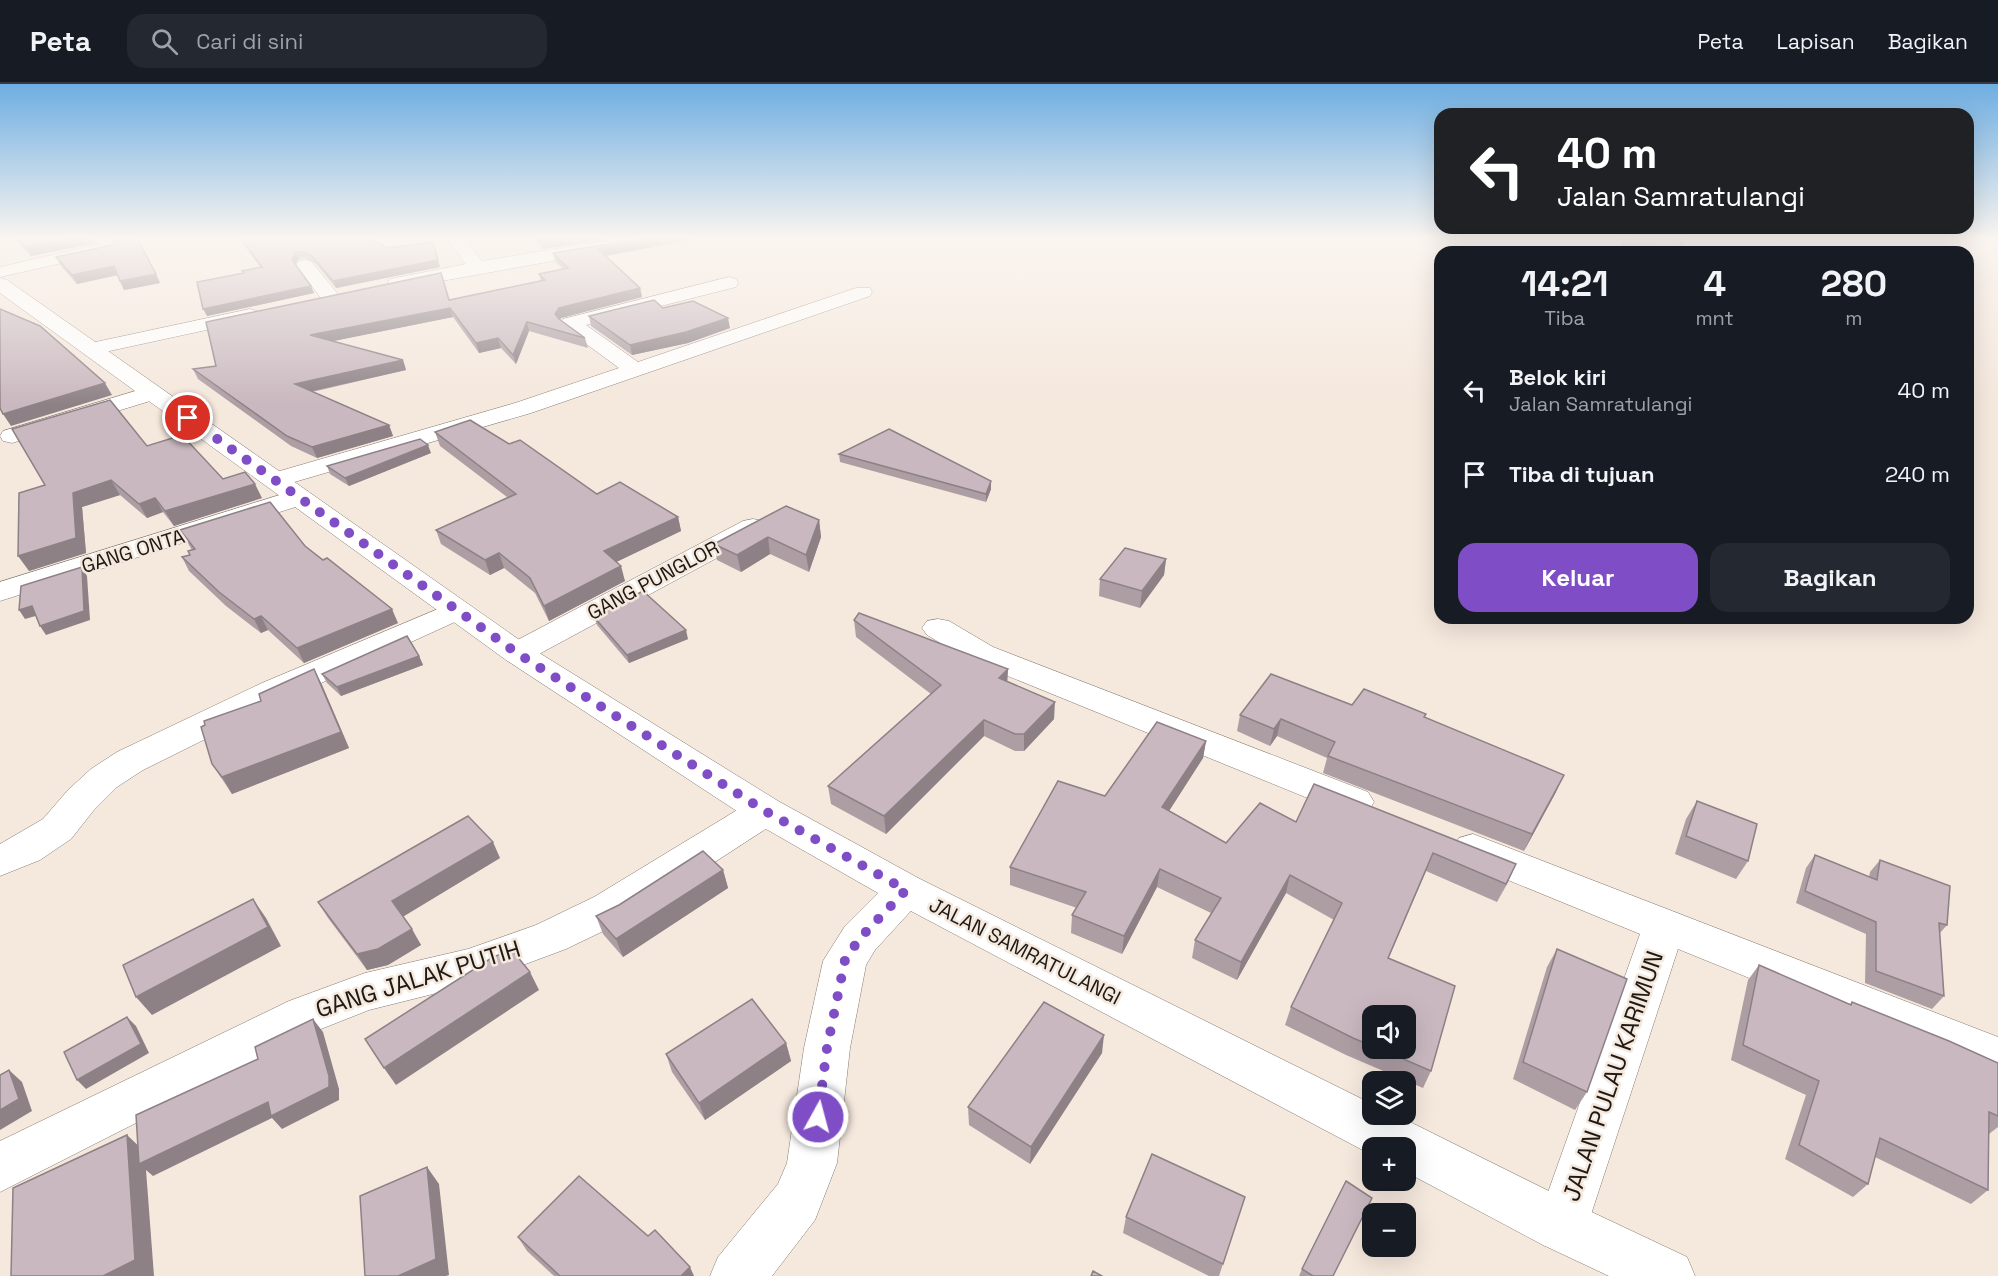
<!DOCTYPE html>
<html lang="id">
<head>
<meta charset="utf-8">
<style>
	:root { --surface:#171b24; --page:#242831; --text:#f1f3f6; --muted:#9ea1a6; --line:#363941; --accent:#7f4ec6 }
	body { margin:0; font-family:"Space Grotesk",sans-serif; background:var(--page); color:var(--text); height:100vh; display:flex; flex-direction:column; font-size:22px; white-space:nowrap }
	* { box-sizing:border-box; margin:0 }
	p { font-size:20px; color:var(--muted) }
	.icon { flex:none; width:33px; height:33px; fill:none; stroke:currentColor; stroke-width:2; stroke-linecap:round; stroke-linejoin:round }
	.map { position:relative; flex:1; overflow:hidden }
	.drawer { position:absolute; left:1434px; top:162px; width:540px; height:378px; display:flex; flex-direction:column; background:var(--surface); border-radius:18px; box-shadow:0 6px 24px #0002 }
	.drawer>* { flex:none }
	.banner { position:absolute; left:1434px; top:24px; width:540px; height:126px; border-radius:18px; box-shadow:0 6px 24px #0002; background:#202124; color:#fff; overflow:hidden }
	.fabs { position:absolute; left:1362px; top:921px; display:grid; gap:12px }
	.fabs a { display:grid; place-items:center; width:54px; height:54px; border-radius:12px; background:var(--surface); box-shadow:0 6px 24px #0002; font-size:30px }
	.pin { position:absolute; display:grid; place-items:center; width:51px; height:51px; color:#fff; margin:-26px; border:3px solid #fff; border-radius:50%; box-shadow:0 2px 6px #0007 }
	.me { position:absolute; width:66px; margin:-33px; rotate:7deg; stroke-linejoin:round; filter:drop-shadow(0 0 4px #0008) }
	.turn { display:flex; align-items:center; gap:21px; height:126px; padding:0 24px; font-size:27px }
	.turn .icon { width:78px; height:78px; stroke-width:2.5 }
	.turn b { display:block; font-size:42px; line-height:51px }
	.eta { display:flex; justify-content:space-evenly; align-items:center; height:102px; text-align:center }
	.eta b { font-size:36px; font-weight:700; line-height:42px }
	.action { display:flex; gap:12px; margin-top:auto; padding:12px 24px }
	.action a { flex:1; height:69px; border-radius:18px; background:var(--accent); color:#fff; font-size:24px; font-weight:700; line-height:69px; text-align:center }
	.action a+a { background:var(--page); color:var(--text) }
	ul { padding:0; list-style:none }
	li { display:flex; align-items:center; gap:18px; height:84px; padding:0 24px }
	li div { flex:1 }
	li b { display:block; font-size:22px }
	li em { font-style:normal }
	header { display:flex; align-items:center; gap:36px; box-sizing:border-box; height:84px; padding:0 30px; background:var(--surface); border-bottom:2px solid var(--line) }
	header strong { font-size:28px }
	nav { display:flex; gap:33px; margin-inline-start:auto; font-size:21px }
	.search { width:420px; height:54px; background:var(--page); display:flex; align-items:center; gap:15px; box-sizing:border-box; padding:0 21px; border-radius:18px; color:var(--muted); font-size:22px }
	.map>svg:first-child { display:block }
</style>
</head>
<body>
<header>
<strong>Peta</strong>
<div class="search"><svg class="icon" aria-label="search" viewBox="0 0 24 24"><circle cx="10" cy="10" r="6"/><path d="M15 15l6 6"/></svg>Cari di sini</div>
<nav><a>Peta</a><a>Lapisan</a><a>Bagikan</a></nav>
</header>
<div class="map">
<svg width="1998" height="1192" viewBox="0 0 1998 1192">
	<rect width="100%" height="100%" fill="#f5e8dd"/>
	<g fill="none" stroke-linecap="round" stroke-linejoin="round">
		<!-- minor casing -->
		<g stroke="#877c72" stroke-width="1">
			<g id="minor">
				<polygon points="96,154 112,154 119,163 116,167 0,193 0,183 100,160"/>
				<polygon points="447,154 464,154 482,177 623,154 661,154 659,158 653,159 397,205 390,203 388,199 390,195 466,180"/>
				<polygon points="305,176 311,177 337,209 340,213 337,217 323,217 296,181 299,177"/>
				<polygon points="729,193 736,195 738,199 736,203 586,241 638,278 856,204 870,204 872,208 870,212 531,329 284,401 275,404 266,401 262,396 266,391 515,319 619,284 563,243 560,239 563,235"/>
				<polygon points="250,225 257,227 260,231 257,235 91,271 84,269 81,265 84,261 91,259"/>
				<polygon points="152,302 160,304 163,309 160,314 12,359 3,357 0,352 3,347"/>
				<polygon points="299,405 308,407 312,413 308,419 0,517 0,498"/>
				<polygon points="753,435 763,437 767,443 763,449 528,576 517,579 506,576 501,569 506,562 743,437"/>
				<polygon points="457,517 468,520 472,526 468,532 286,615 143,686 117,703 94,726 71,755 40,776 0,792 0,760 43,735 68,706 91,685 117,668 262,599"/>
				<polygon points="938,535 949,537 993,563 1368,708 1374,718 1368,728 1355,732 1342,728 971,577 927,551 922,544 927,537"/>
				<polygon points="765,713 778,717 784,727 778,737 624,837 566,865 469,901 369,926 321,945 0,1108 0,1057 289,917 365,889 468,865 536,841 594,813 752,717"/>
				<polygon points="1473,750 1998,953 1998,995 1678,865 1581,1161 1562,1168 1543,1161 1536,1142 1640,850 1459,776 1453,765 1459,754"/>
				<polygon points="906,790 920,795 926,806 920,817 875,866 866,881 850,964 837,1079 815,1136 772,1192 710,1192 718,1173 778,1100 787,1079 804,964 823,877 845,842 892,795"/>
			</g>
		</g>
		<!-- secondary casing -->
		<g stroke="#877c72" stroke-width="1">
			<polygon id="secondary" points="0,194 7,196 528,562 778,717 920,795 1372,1020 1372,1030 1394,1030 1581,1123 1687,1173 1695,1192 1609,1192 1543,1161 1406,1088 1406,1064 1372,1064 1372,1071 892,817 752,737 506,576 0,209"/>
		</g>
		<!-- minor -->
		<use href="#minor" fill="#fff" fill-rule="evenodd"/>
		<!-- secondary -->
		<use href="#secondary" fill="#fff" fill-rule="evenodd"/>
	</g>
	<!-- wall -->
	<g fill="#ad9ea4" fill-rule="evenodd">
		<polygon points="14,154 94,154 96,159 31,172"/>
		<polygon points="115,154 137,154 160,199 124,206 117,191 77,200 61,182 56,173 112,161 116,156"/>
		<polygon points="239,154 368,154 388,164 440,183 336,204 316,180 305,174 299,175 295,181 311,202 314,209 207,232 260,183"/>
		<polygon points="533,154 611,154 543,165"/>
		<polygon points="700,154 606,172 640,204 642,213 561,234 560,236 585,254 588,264 529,247 516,280 501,264 479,269 453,233 332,257 403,276 406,286 312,308 389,341 393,352 317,374 291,362 198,295 193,285 216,282 450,216 541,197 539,190 563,185 555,177 553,169"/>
		<polygon points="1689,154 1676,168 1641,168 1620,164 1623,155"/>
		<polygon points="663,224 730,244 688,259 632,271 591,242 589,232"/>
		<polygon points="435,348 509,360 597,410 678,433 681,447 616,478 625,497 549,537 535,509 504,484 490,491 441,460 436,446 507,413 440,362"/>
		<polygon points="147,362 223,395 262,414 174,442 163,428 147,434 120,411 82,423 86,469 29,487 45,401"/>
		<polygon points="431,369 349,402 330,390 327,382"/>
		<polygon points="839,370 991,397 991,405 986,418 840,378"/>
		<polygon points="819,436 821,453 809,488 770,470 741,488 717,476 714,460"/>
		<polygon points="180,446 305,462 398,539 304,579 268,546 261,549 226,522 189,487 182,473 190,471 192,466"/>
		<polygon points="1166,475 1164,491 1140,524 1099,512 1100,495"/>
		<polygon points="594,533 688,555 629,579 597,541"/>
		<polygon points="854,536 1008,585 1007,597 1054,635 1024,667 1015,667 984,652 886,750 831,720 828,702 931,610 856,553"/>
		<polygon points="419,572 423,581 341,612 327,599 322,590"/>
		<polygon points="314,585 322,601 349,664 232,710 212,680 261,617"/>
		<polygon points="1352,621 1425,634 1556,708 1524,767 1323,689 1327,674 1277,652 1270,662 1237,647 1240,631"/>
		<path d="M1206,657L1203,674L1169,727L1226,759L1296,738L1516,780L1497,818L1426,787L1388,874L1431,987L1423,1004L1346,971L1285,941L1291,923L1334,836L1286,809L1237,896L1192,874L1195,856L1211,829L1157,803L1122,870L1071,849L1072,831L1077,824L1010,801V783L1105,712ZM1372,932L1406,964H1372Z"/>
		<polygon points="1697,717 1748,777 1736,795 1675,770 1686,735"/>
		<polygon points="1815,771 1869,793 1870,788 1880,776 1947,841 1940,849 1944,912 1932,925 1865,899 1866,850 1796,819 1806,784"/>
		<polygon points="500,774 403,832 421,861 388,881 367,886 328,834 318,818"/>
		<polygon points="723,786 728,804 623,873 603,850 596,832"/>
		<polygon points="1557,865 1587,1008 1575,1026 1513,995 1547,883"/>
		<polygon points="1759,881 1850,920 1852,918 1998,979 1998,1043 1989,1050 1988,1106 1971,1120 1875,1073 1868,1100 1853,1113 1785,1075 1806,1011 1731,976 1748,896"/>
		<polygon points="786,959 791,977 705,1036 672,988 666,970"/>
		<polygon points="1102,969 1030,1080 969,1041 968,1023"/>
		<polygon points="1245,1113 1219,1192 1209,1192 1123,1149 1126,1133"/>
		<polygon points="648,1152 694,1192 554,1192 527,1167 518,1153"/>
		<polygon points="1302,1185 1333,1192 1299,1192"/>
	</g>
	<!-- shaded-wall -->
	<g fill="#8d8186">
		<polygon points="74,154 94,154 96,159 31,172 26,163"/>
		<polygon points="557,154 611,154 543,165 541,156"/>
		<polygon points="655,154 700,154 600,173 598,165"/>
		<polygon points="1685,154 1689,154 1676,168 1673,168 1674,165"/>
		<polygon points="433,158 440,183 336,204 333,197"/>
		<polygon points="296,168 299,175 294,182 292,176"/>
		<polygon points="114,182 118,191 77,200 72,191"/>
		<polygon points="156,190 160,199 124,206 120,197"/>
		<polygon points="311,202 314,209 207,232 203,225"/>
		<polygon points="640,204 642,213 561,234 558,239 555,230 559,224"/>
		<polygon points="450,224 453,233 314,261 310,251"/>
		<polygon points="728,234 730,244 688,259 632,271 630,261"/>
		<polygon points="527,238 529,247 516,280 513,271"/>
		<polygon points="498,254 501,264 479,269 476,259"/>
		<polygon points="403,276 406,286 299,310 295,300"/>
		<polygon points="105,299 112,311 11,342 3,330"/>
		<polygon points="389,341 393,352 317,374 312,363"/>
		<polygon points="428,361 431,369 349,402 345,394"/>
		<polygon points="111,396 120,411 82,423 86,469 29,487 18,472 73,409"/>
		<polygon points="991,397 991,405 986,418 986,410"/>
		<polygon points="255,400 262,414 174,442 165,427"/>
		<polygon points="155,414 163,428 147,434 139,420"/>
		<polygon points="678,433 681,447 608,482 604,467"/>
		<polygon points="819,436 821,453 809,488 806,471"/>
		<polygon points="768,453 770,470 741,488 737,471"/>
		<polygon points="499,469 504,484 490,491 485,476"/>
		<polygon points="1166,475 1164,491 1140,524 1142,507"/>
		<polygon points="621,482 625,497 549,537 544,522"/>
		<polygon points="82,483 87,492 90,536 46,551 40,542"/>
		<polygon points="32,522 39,531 25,535 19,526"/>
		<polygon points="392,525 398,539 304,579 297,564"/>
		<polygon points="261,532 268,546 261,549 254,535"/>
		<polygon points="686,546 688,555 629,579 627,571"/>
		<polygon points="419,572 423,581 341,612 337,603"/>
		<polygon points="314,585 322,601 349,664 232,710 222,693"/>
		<polygon points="1008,585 1007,601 999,594"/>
		<polygon points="1055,618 1054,635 1024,667 1024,650"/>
		<polygon points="1281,635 1277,652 1270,662 1274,645"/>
		<polygon points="984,636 984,652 886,750 884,732"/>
		<polygon points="1206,657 1203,674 1160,741 1162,723"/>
		<polygon points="1564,691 1556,708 1524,767 1532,750"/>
		<polygon points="493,758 500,774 401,834 392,817"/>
		<polygon points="1433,769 1426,787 1381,892 1388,874"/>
		<polygon points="1516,780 1508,798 1497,818"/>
		<polygon points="1160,785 1157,803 1122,870 1124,852"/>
		<polygon points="723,786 728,804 623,873 616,855"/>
		<polygon points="1290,791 1286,809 1237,896 1241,878"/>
		<polygon points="253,815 266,834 281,862 152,931 136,913"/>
		<polygon points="412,845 421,861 388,881 367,886 357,870"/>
		<polygon points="530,888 539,906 396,1001 384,984"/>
		<polygon points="127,933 136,942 149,969 86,1005 77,996"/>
		<polygon points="313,935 323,948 339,1005 339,1016 282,1045 272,1034 153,1092 146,1086 154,1192 103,1192 127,1051 145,1068 268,1018"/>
		<polygon points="1104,951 1102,969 1030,1080 1031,1063"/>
		<polygon points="786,959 791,977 705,1036 699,1019"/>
		<polygon points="9,986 22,998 32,1027 0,1046 0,1026"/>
		<polygon points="427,1083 439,1100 449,1191 446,1192 398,1192"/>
		<polygon points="690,1183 694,1192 681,1192"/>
	</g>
	<!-- building -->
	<g fill="#c9b8bf" stroke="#8d8186" stroke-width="1.5">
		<polygon points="17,154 74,154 26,163"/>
		<polygon points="116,154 137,154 156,190 120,197 114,182 72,191 56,173 112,161 117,155"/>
		<polygon points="241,154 368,154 388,164 433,158 438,176 333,197 313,173 303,168 296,168 292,176 311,202 203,225 197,198 244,189 242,187 262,183"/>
		<polygon points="538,154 557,154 541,156"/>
		<polygon points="646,154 655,154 598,165 640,204 559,224 555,230 559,235 585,254 527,238 513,271 498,254 476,259 450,224 310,251 403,276 295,300 389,341 312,363 287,352 193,285 216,282 206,238 441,189 449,216 545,196 539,190 568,184 553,169"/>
		<polygon points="1625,154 1685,154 1674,165 1623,155"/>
		<polygon points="654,216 663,224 693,217 728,234 686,248 630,261 589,232"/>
		<polygon points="0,225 40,242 105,299 3,330 0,324"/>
		<polygon points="110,316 147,362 182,351 223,395 245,388 255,400 165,427 155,414 139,420 111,396 73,409 76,454 18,472 19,409 45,401 12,345"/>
		<polygon points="470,336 509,360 520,356 597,410 620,398 678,433 604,467 621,482 544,522 530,494 499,469 485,476 436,446 516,410 435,348"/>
		<polygon points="889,345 991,397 986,410 839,370"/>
		<polygon points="420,355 428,361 345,394 327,382"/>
		<polygon points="270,418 305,462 323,476 327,474 392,525 297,564 261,532 254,535 219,508 182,473 190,471 188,467 195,465 180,446"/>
		<polygon points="786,422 819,436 806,471 768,453 737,471 714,460"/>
		<polygon points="1125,464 1166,475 1142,507 1100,495"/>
		<polygon points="82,483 84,527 40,542 32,522 19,526 21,502"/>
		<polygon points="643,507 686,546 627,571 594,533"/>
		<polygon points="859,529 1008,585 999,594 1055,618 1024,650 1015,650 984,636 884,732 828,702 941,601 854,536"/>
		<polygon points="407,552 419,572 337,603 322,590"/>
		<polygon points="314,585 341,648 222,693 212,680 201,643 205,641 204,637 261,617 259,610"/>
		<polygon points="1271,590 1352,621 1364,605 1426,630 1424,633 1564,691 1532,750 1328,672 1335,658 1281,635 1274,645 1240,631"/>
		<polygon points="1157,638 1206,657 1162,723 1226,759 1260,719 1296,738 1314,700 1516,780 1506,800 1433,769 1388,874 1455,902 1431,987 1378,964 1406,964 1406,932 1372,932 1372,962 1353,954 1291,923 1342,819 1290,791 1241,878 1195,856 1221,814 1160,785 1124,852 1072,831 1086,808 1010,783 1058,697 1105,712"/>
		<polygon points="1697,717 1757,740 1748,777 1686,752"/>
		<polygon points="468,732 493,758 392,817 412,845 378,865 357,870 318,818"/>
		<polygon points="703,767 723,786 616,855 596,832 619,821"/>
		<polygon points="1815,771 1877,796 1880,776 1950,802 1947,841 1939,839 1944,912 1876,887 1876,838 1805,807"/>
		<polygon points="253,815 268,843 136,913 123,881"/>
		<polygon points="1557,865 1627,895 1587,1008 1523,978"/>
		<polygon points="512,866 530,888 384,984 365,955 493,873"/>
		<polygon points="1759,881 1851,921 1852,918 1949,957 1998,979 1998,1032 1989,1028 1988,1106 1880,1054 1868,1100 1799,1061 1819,997 1743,961"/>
		<polygon points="752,915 786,959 699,1019 666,970"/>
		<polygon points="1044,918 1104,951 1031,1063 968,1023"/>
		<polygon points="127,933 141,960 77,996 64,968"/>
		<polygon points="313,935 329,992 329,1003 271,1032 268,1018 139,1080 136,1031 258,975 255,963"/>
		<polygon points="9,986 19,1015 0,1026 0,991"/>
		<polygon points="127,1051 135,1176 103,1192 11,1192 13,1104"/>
		<polygon points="1152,1070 1245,1113 1223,1180 1126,1133"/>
		<polygon points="427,1083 436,1175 398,1192 365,1192 360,1112"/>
		<polygon points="579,1092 648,1152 655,1146 690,1183 681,1192 560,1192 518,1153"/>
		<polygon points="1346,1097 1372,1114 1333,1192 1313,1192 1302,1185"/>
		<polygon points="1093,1187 1102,1192 1091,1192"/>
	</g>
	<!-- sky -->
	<linearGradient id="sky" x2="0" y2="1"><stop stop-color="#6eaee2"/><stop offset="0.48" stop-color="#faf5f0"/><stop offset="1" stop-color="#faf5f0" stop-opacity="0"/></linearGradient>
	<rect width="1998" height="321" fill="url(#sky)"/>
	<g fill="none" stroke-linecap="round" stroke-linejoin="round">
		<!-- route -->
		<polyline stroke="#7f4ec6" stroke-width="10" stroke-dasharray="0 18" points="188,334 517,569 765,727 906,806 860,854 845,876 827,964 818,1033"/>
	</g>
	<g text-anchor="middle" stroke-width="5" stroke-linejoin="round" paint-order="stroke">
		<!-- street labels -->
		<g font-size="20" fill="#1e1915" stroke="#f5e8dd">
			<text transform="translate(133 467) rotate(-17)" y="7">GANG ONTA</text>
			<text transform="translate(653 496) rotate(-28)" y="7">GANG PUNGLOR</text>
			<text transform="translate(1025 867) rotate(27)" y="7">JALAN SAMRATULANGI</text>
		</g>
		<!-- near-street labels -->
		<g font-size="24" fill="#1e1915" stroke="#f5e8dd">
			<text transform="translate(418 895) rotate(-17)" y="8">GANG JALAK PUTIH</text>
			<text transform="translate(1613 992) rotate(-71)" y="8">JALAN PULAU KARIMUN</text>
		</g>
	</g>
</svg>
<div class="fabs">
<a><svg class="icon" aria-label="sound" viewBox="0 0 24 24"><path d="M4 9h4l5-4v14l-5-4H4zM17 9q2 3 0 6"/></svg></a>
<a><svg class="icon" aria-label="layers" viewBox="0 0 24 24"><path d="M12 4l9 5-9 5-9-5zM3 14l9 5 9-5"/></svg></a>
<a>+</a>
<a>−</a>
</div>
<div class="pin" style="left:188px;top:334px;background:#d93025"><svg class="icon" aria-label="arrive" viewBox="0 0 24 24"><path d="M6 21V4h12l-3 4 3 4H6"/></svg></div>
<svg class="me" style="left:818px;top:1033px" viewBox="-20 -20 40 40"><circle r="17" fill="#7f4ec6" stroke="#fff" stroke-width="3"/><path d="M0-11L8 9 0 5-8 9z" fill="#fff"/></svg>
<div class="banner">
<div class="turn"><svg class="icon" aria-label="left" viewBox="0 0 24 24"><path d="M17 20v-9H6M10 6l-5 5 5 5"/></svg><div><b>40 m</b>Jalan Samratulangi</div></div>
</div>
<section class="drawer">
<div class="eta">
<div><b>14:21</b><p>Tiba</p></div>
<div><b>4</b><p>mnt</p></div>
<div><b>280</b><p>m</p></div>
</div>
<ul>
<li><svg class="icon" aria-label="left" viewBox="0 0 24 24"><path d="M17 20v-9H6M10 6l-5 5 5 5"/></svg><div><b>Belok kiri</b><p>Jalan Samratulangi</p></div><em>40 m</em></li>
<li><svg class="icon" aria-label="arrive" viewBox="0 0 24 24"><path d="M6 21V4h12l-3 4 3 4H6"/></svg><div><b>Tiba di tujuan</b></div><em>240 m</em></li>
</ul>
<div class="action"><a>Keluar</a><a>Bagikan</a></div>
</section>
</div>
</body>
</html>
